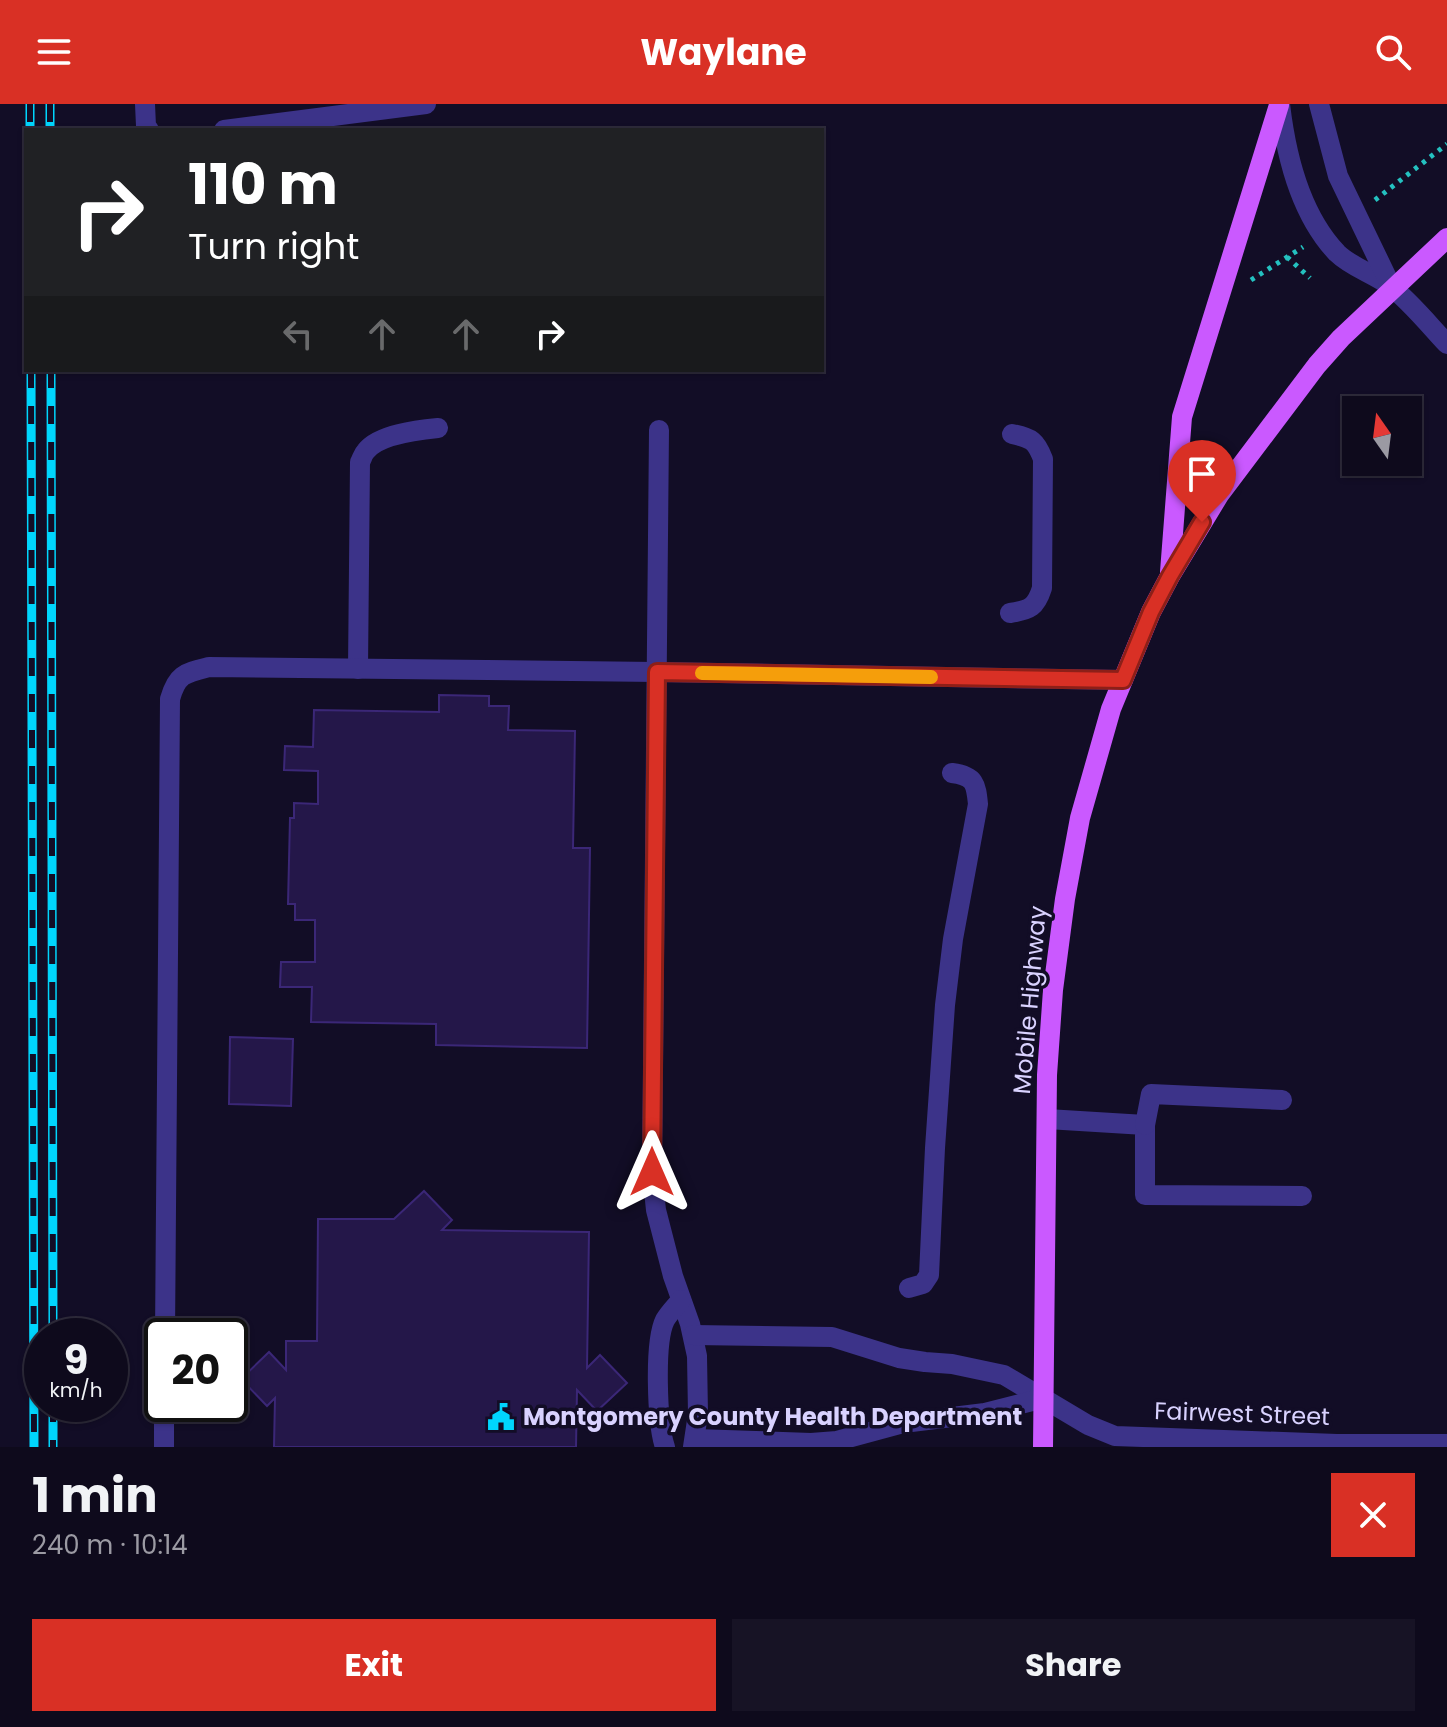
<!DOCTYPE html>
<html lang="en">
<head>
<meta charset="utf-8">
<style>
	:root { --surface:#0e0a1c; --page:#171325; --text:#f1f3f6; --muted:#9b9aa3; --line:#2e2b3b; --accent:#d93025 }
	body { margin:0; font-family:Poppins,sans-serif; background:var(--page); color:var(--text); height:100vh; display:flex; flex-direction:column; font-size:30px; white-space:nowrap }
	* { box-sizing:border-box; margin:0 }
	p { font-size:26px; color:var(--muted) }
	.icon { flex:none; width:44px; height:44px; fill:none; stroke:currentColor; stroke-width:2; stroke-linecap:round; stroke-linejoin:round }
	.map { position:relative; height:1343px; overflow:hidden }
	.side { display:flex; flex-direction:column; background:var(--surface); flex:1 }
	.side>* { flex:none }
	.guide { position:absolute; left:24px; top:24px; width:800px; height:244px; border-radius:0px; box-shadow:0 2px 6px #0004,0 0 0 2px var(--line); background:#202124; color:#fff; overflow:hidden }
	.needle { width:52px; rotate:346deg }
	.controls { position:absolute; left:1342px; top:292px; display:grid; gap:16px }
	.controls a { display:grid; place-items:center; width:80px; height:80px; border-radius:0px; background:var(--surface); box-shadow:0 2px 6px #0004,0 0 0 2px var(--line); font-size:40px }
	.speed { position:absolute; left:24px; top:1214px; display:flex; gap:16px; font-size:40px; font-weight:700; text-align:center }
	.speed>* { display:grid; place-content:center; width:104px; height:104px; border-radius:50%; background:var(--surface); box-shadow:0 2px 6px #0004,0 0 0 2px var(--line); line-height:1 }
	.speed small { font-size:20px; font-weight:400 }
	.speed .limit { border:4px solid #111; border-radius:12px; background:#fff; color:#111 }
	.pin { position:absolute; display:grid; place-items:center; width:68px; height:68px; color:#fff; margin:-82px -34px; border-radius:50% 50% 50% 0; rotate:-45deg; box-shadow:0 0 8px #0007 }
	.pin .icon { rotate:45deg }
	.me { position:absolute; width:88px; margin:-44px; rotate:0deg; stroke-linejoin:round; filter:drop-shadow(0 0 6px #0008) }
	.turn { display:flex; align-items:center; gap:28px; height:168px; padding:0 32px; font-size:36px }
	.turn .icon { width:104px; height:104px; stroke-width:2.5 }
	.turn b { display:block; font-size:56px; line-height:68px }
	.lanes { display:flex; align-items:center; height:76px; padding:0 32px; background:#0003; justify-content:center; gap:40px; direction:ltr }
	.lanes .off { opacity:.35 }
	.round { display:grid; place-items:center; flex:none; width:84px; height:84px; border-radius:0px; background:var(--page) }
	.overview { display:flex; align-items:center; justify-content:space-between; height:136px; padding:0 32px }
	h1 { font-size:48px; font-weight:700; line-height:60px }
	.button { display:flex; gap:16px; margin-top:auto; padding:16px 32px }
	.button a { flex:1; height:92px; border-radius:0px; background:var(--accent); color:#fff; font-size:32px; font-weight:700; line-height:92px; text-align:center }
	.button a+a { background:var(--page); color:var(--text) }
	header { display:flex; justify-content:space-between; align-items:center; height:104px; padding:0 32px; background:var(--accent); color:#fff; font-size:36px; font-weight:700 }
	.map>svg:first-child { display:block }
</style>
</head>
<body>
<header><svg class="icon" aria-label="menu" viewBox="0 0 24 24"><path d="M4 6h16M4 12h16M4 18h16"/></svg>Waylane<svg class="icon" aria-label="search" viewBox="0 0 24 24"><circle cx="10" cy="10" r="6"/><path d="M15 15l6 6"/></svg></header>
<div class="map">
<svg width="1447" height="1343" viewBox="0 0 1447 1343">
	<rect width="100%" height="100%" fill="#120d26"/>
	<!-- building -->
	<g fill="#241749" stroke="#3b2777" stroke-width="2">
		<polygon points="439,591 489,592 489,602 509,602 508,626 575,627 573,744 590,744 587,944 436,941 436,920 311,918 312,883 280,883 281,858 315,858 315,816 295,816 295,800 288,800 290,714 294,714 294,699 318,700 318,667 284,666 285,642 313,643 314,606 439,608"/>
		<polygon points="230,933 293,935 291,1002 229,1000"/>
		<polygon points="424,1087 452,1116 442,1126 589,1128 587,1264 600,1251 627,1279 597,1307 577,1286 576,1343 274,1343 275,1294 267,1302 241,1275 269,1248 286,1266 286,1237 317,1237 318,1115 394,1115"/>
	</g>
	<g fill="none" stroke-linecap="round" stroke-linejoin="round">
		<!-- path -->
		<g stroke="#24c1c0" stroke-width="5" stroke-dasharray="4 6" stroke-linecap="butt">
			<polyline points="1375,96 1447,40"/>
			<polyline points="1287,153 1310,174"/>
			<polyline points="1251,176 1303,143"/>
		</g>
		<!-- minor -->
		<g stroke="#3c3389" stroke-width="20">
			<polyline points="145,0 146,22 149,26"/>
			<path d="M1280,0C1286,52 1300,110 1337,149C1351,163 1374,170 1390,182C1409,196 1430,222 1447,240"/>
			<polyline points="1319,0 1338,72 1392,184"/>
			<polyline points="224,26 426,0"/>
			<polyline points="659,326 652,1068 656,1106 673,1172 690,1220 697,1252 698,1310 693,1343"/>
			<path d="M1010,509C1030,506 1036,503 1042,484L1043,355C1036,337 1032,334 1012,330"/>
			<path d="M358,565L360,358C362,355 363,350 366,347C379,330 418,326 438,324"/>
			<polyline points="1047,1015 1145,1021 1145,1091 1302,1092"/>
			<polyline points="1145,1021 1151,990 1282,996"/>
			<path d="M909,1184L923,1180L929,1171L935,1044L945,901L953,835L978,700C976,680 975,672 952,669"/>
			<polyline points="693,1231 832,1233 899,1254 925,1258 952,1260 1004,1271 1088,1321 1115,1332 1337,1340 1447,1340"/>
			<path d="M165,1232L170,595C177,570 185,569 209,563L657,568L1123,576"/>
			<polyline points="695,1335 811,1339 837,1337 903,1319 985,1309 1044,1294"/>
			<polyline points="164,1343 164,1300"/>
			<path d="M665,1343C657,1320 654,1238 665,1216C669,1209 676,1202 681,1196"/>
		</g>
		<!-- major -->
		<g stroke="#ca59ff" stroke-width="20">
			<polyline points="1170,468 1182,313 1279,1"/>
			<polyline points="1043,1343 1047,971 1053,886 1065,795 1080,714 1111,605 1151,508 1170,472 1219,391 1317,261 1341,234 1447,134"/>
		</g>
		<!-- rail casing -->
		<g stroke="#00d5fd" stroke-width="9">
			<g id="rail">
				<polyline points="30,0 30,26"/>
				<polyline points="50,0 50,26"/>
				<polyline points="31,266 34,1343"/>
				<polyline points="51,266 53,1232"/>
				<polyline points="53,1300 53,1343"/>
			</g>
		</g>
		<!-- rail -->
		<use href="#rail" stroke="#120d26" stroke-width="6" stroke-dasharray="18" stroke-linecap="butt"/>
	</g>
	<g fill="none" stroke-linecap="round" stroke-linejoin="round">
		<!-- route casing -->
		<g stroke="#8d1f18" stroke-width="20">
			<polyline id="route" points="652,1068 657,568 1123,576 1151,508 1170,472 1202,418"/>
		</g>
		<!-- route -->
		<use href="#route" stroke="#d93025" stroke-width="14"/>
		<!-- slow -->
		<polyline stroke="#f59e0b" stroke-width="14" points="702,569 931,573"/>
	</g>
	<!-- icons -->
	<defs>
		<g id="civic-bare" transform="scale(2.16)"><path d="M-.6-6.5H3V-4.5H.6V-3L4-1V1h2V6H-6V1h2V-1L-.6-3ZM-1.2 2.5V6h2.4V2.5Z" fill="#00d5fd" stroke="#120d26" stroke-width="2.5" paint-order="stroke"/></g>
	</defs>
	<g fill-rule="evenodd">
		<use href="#civic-bare" x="501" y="1313"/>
	</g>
	<g text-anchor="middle" stroke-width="7" stroke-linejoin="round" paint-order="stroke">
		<!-- street labels -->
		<g font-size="24" fill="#d9d2ff" stroke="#120d26">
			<text transform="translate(1030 896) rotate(-85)" y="8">Mobile Highway</text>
			<text transform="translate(1242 1310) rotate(2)" y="8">Fairwest Street</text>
		</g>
		<!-- poi labels -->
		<g font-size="24" font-weight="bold" fill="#d9d2ff" stroke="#120d26" text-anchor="start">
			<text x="523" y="1321">Montgomery County Health Department</text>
		</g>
	</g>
</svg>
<div class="controls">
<a><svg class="needle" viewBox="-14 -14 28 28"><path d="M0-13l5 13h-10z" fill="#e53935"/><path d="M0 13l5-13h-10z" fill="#9b9aa3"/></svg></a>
</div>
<div class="speed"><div>9<small>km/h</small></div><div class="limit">20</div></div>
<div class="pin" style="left:1202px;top:418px;background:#d93025"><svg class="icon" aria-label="arrive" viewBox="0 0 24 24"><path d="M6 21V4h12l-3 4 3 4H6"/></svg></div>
<svg class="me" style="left:652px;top:1068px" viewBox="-20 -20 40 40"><path d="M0-17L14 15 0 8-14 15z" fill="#d93025" stroke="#fff" stroke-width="4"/></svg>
<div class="guide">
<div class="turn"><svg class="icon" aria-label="right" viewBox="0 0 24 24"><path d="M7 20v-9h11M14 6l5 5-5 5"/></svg><div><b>110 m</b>Turn right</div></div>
<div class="lanes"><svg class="icon off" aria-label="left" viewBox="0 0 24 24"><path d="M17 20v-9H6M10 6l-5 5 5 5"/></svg><svg class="icon off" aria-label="ahead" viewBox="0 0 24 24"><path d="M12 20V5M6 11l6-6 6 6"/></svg><svg class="icon off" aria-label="ahead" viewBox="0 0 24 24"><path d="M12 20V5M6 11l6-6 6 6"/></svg><svg class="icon" aria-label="right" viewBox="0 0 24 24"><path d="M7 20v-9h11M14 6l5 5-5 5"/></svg></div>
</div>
</div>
<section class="side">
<div class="overview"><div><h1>1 min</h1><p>240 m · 10:14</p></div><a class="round" style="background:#d93025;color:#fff"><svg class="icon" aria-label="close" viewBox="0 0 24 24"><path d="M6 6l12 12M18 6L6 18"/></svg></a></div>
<div class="button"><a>Exit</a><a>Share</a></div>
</section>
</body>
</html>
